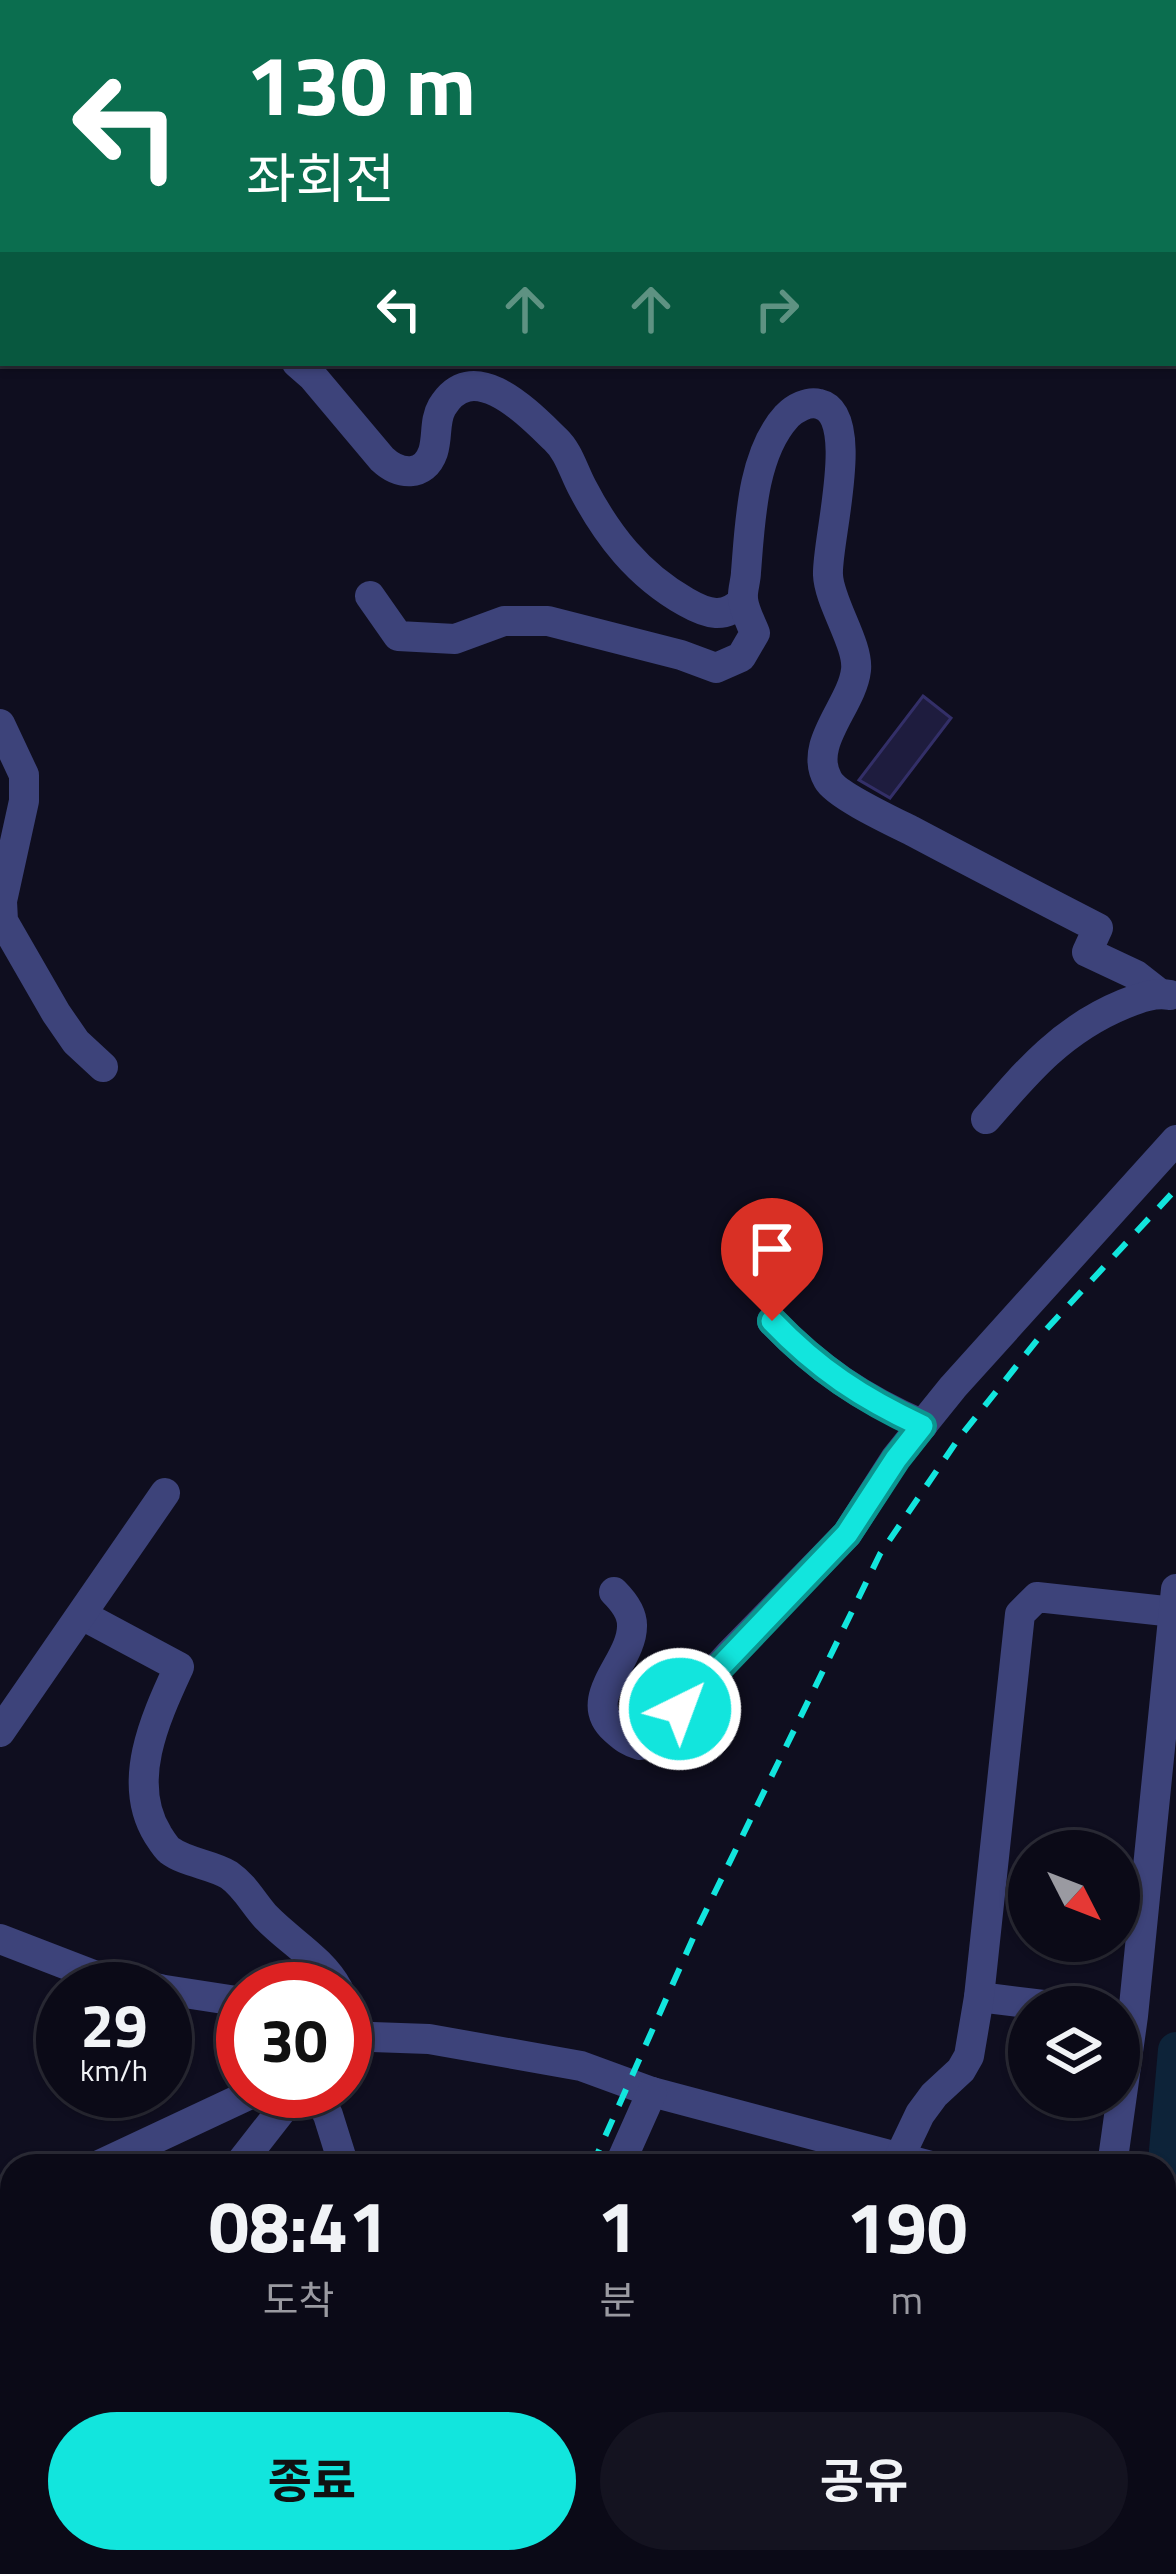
<!DOCTYPE html>
<html lang="ko">
<head>
<meta charset="utf-8">
<style>
	:root { --surface:#0b0a17; --page:#141320; --text:#f1f3f6; --muted:#9a9aa1; --line:#2b2b36; --accent:#12e5dd }
	body { margin:0; font-family:"Titillium Web","Noto Sans KR",sans-serif; background:var(--page); color:var(--text); height:100vh; display:flex; flex-direction:column; font-size:45px; white-space:nowrap }
	* { box-sizing:border-box; margin:0 }
	p { font-size:39px; color:var(--muted) }
	.icon { flex:none; width:66px; height:66px; fill:none; stroke:currentColor; stroke-width:2; stroke-linecap:round; stroke-linejoin:round }
	.map { position:relative; flex:1; overflow:hidden }
	.drawer { position:absolute; left:0px; top:2154px; width:1176px; height:420px; display:flex; flex-direction:column; background:var(--surface); border-radius:36px 36px 0 0; box-shadow:0 3px 9px #0004,0 0 0 3px var(--line) }
	.drawer>* { flex:none }
	.top-card { position:absolute; left:0px; top:0px; width:1176px; height:366px; box-shadow:0 3px 9px #0004,0 0 0 3px var(--line); background:#0b6e4f; color:#fff; overflow:hidden }
	.needle { width:78px; rotate:132deg }
	.buttons { position:absolute; left:1008px; top:1830px; display:grid; gap:24px }
	.buttons a { display:grid; place-items:center; width:132px; height:132px; border-radius:50%; background:var(--surface); box-shadow:0 3px 9px #0004,0 0 0 3px var(--line); font-size:60px }
	.speed { position:absolute; left:36px; top:1962px; display:flex; gap:24px; font-size:60px; font-weight:700; text-align:center }
	.speed>* { display:grid; place-content:center; width:156px; height:156px; border-radius:50%; background:var(--surface); box-shadow:0 3px 9px #0004,0 0 0 3px var(--line); line-height:1 }
	.speed small { font-size:30px; font-weight:400 }
	.speed .limit { border:18px solid #d22; background:#fff; color:#111 }
	.pin { position:absolute; display:grid; place-items:center; width:102px; height:102px; color:#fff; margin:-123px -51px; border-radius:50% 50% 50% 0; rotate:-45deg; box-shadow:0 0 12px #0007 }
	.pin .icon { rotate:45deg }
	.me { position:absolute; width:132px; margin:-66px; rotate:42deg; stroke-linejoin:round; filter:drop-shadow(0 0 9px #0008) }
	.turn { display:flex; align-items:center; gap:42px; height:252px; padding:0 48px; font-size:54px }
	.turn .icon { width:156px; height:156px; stroke-width:2.5 }
	.turn b { display:block; font-size:84px; line-height:102px }
	.lanes { display:flex; align-items:center; height:114px; padding:0 48px; background:#0003; justify-content:center; gap:60px; direction:ltr }
	.lanes .off { opacity:.35 }
	.eta { display:flex; justify-content:space-evenly; align-items:center; height:204px; text-align:center }
	.eta b { font-size:72px; font-weight:700; line-height:84px }
	.primary-button { display:flex; gap:24px; margin-top:auto; padding:24px 48px }
	.primary-button a { flex:1; height:138px; border-radius:72px; background:var(--accent); color:#111; font-size:48px; font-weight:700; line-height:138px; text-align:center }
	.primary-button a+a { background:var(--page); color:var(--text) }
	.map>svg:first-child { display:block }
</style>
</head>
<body>
<div class="map">
<svg width="1176" height="2574" viewBox="0 0 1176 2574">
	<rect width="100%" height="100%" fill="#0f0e1f"/>
	<g fill="none" stroke-linecap="round" stroke-linejoin="round">
		<!-- river -->
		<g stroke="#0d2339" stroke-width="36">
			<polyline points="981,0 985,3"/>
			<polyline points="1173,248 1176,253"/>
			<polyline points="1164,2184 1176,2050"/>
			<polyline points="1129,2574 1130,2562"/>
		</g>
	</g>
	<!-- building -->
	<polygon fill="#1e1c3e" stroke="#332f68" stroke-width="3" points="923,696 951,718 890,798 859,780"/>
	<g fill="none" stroke-linecap="round" stroke-linejoin="round">
		<!-- minor -->
		<g stroke="#3d437a" stroke-width="30">
			<polyline points="1173,187 1176,185"/>
			<polyline points="0,258 3,262"/>
			<polyline points="0,327 3,324"/>
			<path d="M297,363L313,377L382,459C399,475 424,478 433,452C438,436 434,421 442,407C473,355 528,413 555,439C569,452 573,470 582,487C607,535 638,575 686,602C707,614 725,620 743,600"/>
			<path d="M370,596L398,636L455,639L504,621H548L681,655L716,668L741,657L755,633C751,623 744,610 743,599C742,591 746,580 746,572C750,523 752,454 787,416C795,408 808,401 819,404C863,414 826,542 828,575C829,602 859,645 856,670C852,706 807,744 828,780C836,795 894,822 912,831C974,864 1036,896 1098,928L1087,952L1136,975L1159,993"/>
			<polyline points="0,724 24,775 24,801 2,901 3,921 56,1013 76,1042 103,1067"/>
			<path d="M986,1119C1028,1070 1063,1029 1124,1004C1139,998 1155,992 1170,995"/>
			<path d="M772,1321C818,1369 862,1398 923,1425"/>
			<path d="M614,1592C623,1601 632,1612 632,1625C633,1662 579,1698 615,1730C624,1738 629,1742 640,1745L654,1737L731,1653L847,1534L895,1459L953,1387L1176,1140"/>
			<path d="M82,1615L179,1667C156,1717 125,1782 158,1835C160,1838 166,1848 169,1850C186,1863 211,1864 229,1875C245,1886 254,1904 266,1917C290,1942 322,1959 338,1989"/>
			<polyline points="0,1732 165,1493"/>
			<polyline points="0,1939 96,1976 160,1989"/>
			<polyline points="165,1990 243,2002"/>
			<polyline points="979,1997 1060,2007"/>
			<polyline points="345,2033 372,2037 429,2039 581,2066 652,2092 931,2166"/>
			<polyline points="315,2091 328,2115 344,2166"/>
			<polyline points="899,2158 920,2114 934,2095 961,2070 969,2056 979,1997 1020,1614 1037,1597 1174,1612"/>
			<polyline points="97,2166 257,2091"/>
			<polyline points="238,2166 281,2111 293,2091"/>
			<polyline points="619,2166 652,2092"/>
			<polyline points="1112,2166 1133,2016 1176,1589"/>
			<polyline points="0,2205 12,2202"/>
			<polyline points="1164,2207 1176,2208"/>
			<polyline points="759,2562 761,2574"/>
			<polyline points="869,2562 871,2574"/>
			<polyline points="440,2574 445,2562"/>
			<polyline points="1076,2574 1078,2562"/>
			<polyline points="1164,2574 1176,2468"/>
		</g>
		<!-- major -->
		<g stroke="#a75ff3" stroke-width="36">
			<polyline points="1120,0 1123,3"/>
			<polyline points="1173,98 1176,104"/>
		</g>
		<!-- rail -->
		<g stroke="#12e5dd" stroke-width="6" stroke-dasharray="18 15" stroke-linecap="butt">
			<polyline points="592,2166 698,1927 880,1554 959,1438 1042,1334 1176,1189"/>
			<polyline points="406,2574 411,2562"/>
		</g>
	</g>
	<g fill="none" stroke-linecap="round" stroke-linejoin="round">
		<!-- route casing -->
		<g stroke="#0c9590" stroke-width="30">
			<path id="route" d="M680,1709L847,1534L896,1459L922,1426C862,1398 818,1369 772,1321"/>
		</g>
		<!-- route -->
		<use href="#route" stroke="#12e5dd" stroke-width="21"/>
	</g>
</svg>
<div class="buttons">
<a><svg class="needle" viewBox="-14 -14 28 28"><path d="M0-13l5 13h-10z" fill="#e53935"/><path d="M0 13l5-13h-10z" fill="#9a9aa1"/></svg></a>
<a><svg class="icon" aria-label="layers" viewBox="0 0 24 24"><path d="M12 4l9 5-9 5-9-5zM3 14l9 5 9-5"/></svg></a>
</div>
<div class="speed"><div>29<small>km/h</small></div><div class="limit">30</div></div>
<div class="pin" style="left:772px;top:1321px;background:#d93025"><svg class="icon" aria-label="arrive" viewBox="0 0 24 24"><path d="M6 21V4h12l-3 4 3 4H6"/></svg></div>
<svg class="me" style="left:680px;top:1709px" viewBox="-20 -20 40 40"><circle r="17" fill="#12e5dd" stroke="#fff" stroke-width="3"/><path d="M0-11L8 9 0 5-8 9z" fill="#fff"/></svg>
<div class="top-card">
<div class="turn"><svg class="icon" aria-label="left" viewBox="0 0 24 24"><path d="M17 20v-9H6M10 6l-5 5 5 5"/></svg><div><b>130 m</b>좌회전</div></div>
<div class="lanes"><svg class="icon" aria-label="left" viewBox="0 0 24 24"><path d="M17 20v-9H6M10 6l-5 5 5 5"/></svg><svg class="icon off" aria-label="ahead" viewBox="0 0 24 24"><path d="M12 20V5M6 11l6-6 6 6"/></svg><svg class="icon off" aria-label="ahead" viewBox="0 0 24 24"><path d="M12 20V5M6 11l6-6 6 6"/></svg><svg class="icon off" aria-label="right" viewBox="0 0 24 24"><path d="M7 20v-9h11M14 6l5 5-5 5"/></svg></div>
</div>
<section class="drawer">
<div class="eta">
<div><b>08:41</b><p>도착</p></div>
<div><b>1</b><p>분</p></div>
<div><b>190</b><p>m</p></div>
</div>
<div class="primary-button"><a>종료</a><a>공유</a></div>
</section>
</div>
</body>
</html>
